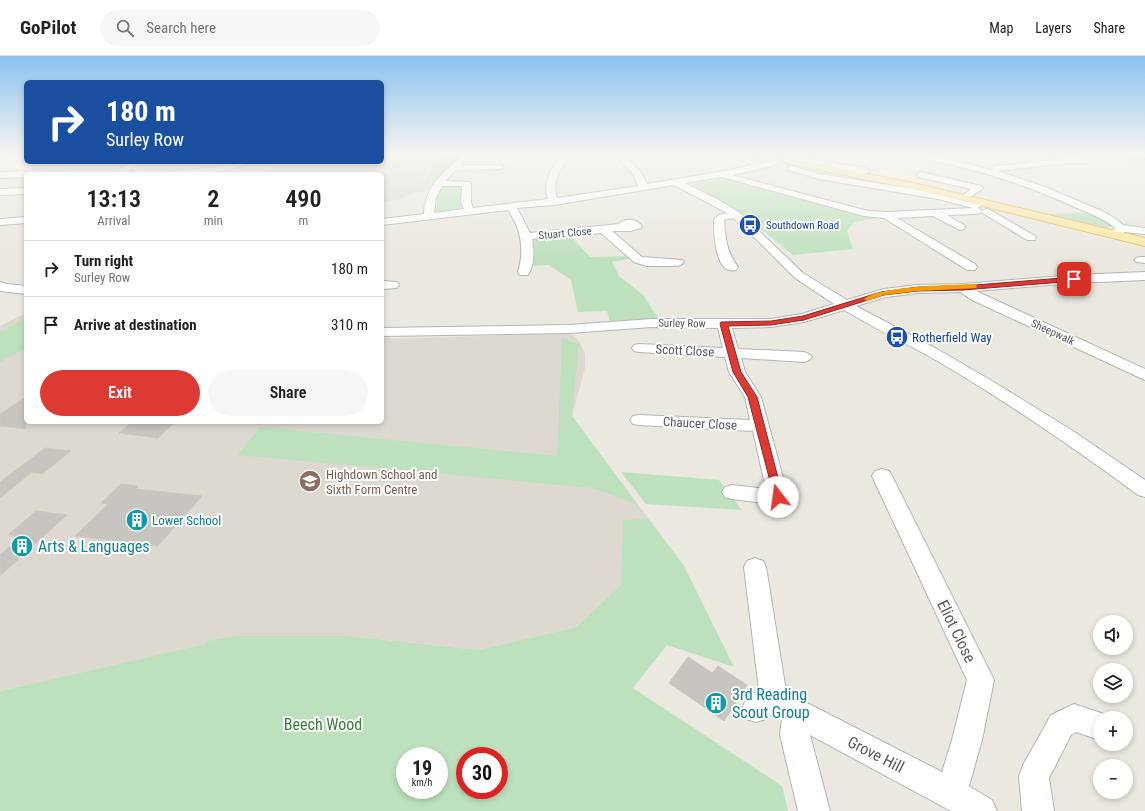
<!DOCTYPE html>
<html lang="en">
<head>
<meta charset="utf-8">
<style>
	:root { --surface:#fff; --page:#f6f6f6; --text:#222; --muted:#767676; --line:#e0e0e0; --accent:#dd3a33 }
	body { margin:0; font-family:"Roboto Condensed",sans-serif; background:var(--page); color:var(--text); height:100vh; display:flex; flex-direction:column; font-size:15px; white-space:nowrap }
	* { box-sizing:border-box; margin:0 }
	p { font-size:13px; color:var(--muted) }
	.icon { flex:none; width:22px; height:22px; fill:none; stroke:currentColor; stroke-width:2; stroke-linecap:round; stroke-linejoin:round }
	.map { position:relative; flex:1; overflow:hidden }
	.details { position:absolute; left:24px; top:116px; width:360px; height:252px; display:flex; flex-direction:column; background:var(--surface); border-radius:6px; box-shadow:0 2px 6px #0003 }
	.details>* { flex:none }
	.hud { position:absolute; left:24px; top:24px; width:360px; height:84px; border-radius:6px; box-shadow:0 2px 6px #0003; background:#1a4fa0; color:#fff; overflow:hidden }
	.controls { position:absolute; left:1093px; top:559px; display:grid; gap:8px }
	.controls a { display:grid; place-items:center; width:40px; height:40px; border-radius:50%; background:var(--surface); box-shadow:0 2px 6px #0003; font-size:20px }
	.speed { position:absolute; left:396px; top:691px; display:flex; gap:8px; font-size:20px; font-weight:700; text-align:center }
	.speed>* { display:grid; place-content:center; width:52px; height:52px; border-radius:50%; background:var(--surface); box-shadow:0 2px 6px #0003; line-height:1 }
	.speed small { font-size:10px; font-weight:400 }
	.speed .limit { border:6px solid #d22; background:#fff; color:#111 }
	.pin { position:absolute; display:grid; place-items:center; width:34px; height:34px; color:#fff; margin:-17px; border-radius:8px; box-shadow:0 2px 6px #0006 }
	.me { position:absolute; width:44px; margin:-22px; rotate:345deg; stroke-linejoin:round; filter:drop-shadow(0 0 3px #0008) }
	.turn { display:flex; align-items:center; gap:14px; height:84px; padding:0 16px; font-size:18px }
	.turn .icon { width:52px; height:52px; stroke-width:2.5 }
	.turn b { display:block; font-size:28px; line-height:34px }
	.eta { display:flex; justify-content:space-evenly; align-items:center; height:68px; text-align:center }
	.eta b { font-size:24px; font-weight:600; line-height:28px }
	.cta { display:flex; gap:8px; margin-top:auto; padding:8px 16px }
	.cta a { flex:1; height:46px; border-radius:24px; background:var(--accent); color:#fff; font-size:16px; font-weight:600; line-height:46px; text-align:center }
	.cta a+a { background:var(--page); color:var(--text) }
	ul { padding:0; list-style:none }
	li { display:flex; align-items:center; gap:12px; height:56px; padding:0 16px; border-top:1px solid var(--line) }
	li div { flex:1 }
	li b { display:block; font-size:15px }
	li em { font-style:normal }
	header { display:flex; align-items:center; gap:24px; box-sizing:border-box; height:56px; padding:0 20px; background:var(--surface); border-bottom:1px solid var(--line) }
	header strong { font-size:19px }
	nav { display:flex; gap:22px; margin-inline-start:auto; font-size:14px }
	.search { width:280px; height:36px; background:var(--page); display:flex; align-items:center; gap:10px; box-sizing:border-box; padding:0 14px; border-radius:22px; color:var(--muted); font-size:15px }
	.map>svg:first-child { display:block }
</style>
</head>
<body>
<header>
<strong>GoPilot</strong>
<div class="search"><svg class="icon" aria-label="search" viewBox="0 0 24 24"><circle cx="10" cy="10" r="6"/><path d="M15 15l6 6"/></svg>Search here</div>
<nav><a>Map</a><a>Layers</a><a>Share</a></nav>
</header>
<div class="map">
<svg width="1145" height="755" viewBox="0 0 1145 755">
	<rect width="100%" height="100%" fill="#eae8df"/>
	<!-- commercial -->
	<polygon fill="#fbf0d4" points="882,113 929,122 918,128 870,118"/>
	<!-- education -->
	<g fill="#ddd9d0">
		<polygon points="382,104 432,106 422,127 433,127 426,136 415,136 407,139 400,143 382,147 382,118 259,118 286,106 382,106"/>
		<polygon points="26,257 26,366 382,366 382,282 390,281 391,283 567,277 573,279 579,285 585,298 585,312 572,360 684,510 577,571 478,594 350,580 207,585 205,588 0,635 0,270"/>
	</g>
	<!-- green -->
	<g fill="#bee1bd" fill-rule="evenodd">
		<polygon points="437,99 467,99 433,127 424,127"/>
		<polygon points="1107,99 1145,99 1145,109"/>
		<polygon points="729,122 880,162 854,166 847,175 853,193 793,199 742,158 693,128"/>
		<polygon points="460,128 463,155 435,157 441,129"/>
		<polygon points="1090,157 1106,165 1112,171 1102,172 1045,158"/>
		<polygon points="568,177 590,201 630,200 632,202 612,206 619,220 643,239 659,263 636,263 610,266 607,255 578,256 571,224 549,209 527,210 526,180"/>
		<polygon points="26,262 26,292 0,306 0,276"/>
		<polygon points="562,282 579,288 572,360 637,448 592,432 238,399 260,371 557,400"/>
		<polygon points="621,416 719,424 742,454 646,448"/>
		<path d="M648,463L684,510L734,611L667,589L633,632L782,730L788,755H0V635L205,588L207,585L237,580H350L478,594L577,571L621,529L623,464ZM405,700H439V734H405ZM465,700H499V734H465Z"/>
	</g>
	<!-- building -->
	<g fill="#c8c4bf" stroke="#cfc9be">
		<polygon points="26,341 26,373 0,370 0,358"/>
		<polygon points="132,366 175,366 158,382 119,377"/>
		<polygon points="45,392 71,395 42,418 32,416 0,442 0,426"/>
		<polygon points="121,428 138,430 136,433 202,440 158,490 75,480 108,448 101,447"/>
		<polygon points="36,455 67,459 0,520 0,499 20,481 8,479"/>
		<polygon points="688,601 712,617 718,610 747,629 724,665 669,627"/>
	</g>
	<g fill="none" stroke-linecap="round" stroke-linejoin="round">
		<!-- minor casing -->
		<g stroke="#b2b6ba" stroke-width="2">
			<g id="minor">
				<path d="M464,99H473L461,109H500L504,111L500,113L455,114L446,125L470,126L471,128V146L473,152L548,143C542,127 552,110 562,99H570C560,112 552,125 557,142L638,130L633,118L615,99H623L640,115L647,128L719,116L753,109L730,99H741L762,107L779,104V108L764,112L732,119L868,155L886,156L973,152L938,143L819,123L788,114L787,112L791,110L820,118L939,137L961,143L962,140L971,133L918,121L917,119L921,116L981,130L983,132L981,134L966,144L979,148L981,150L978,152L982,155L986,153L990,154L1035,180L1036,182L1035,184H1027L981,156L977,158L947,159L964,169L965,171L964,173L960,174L933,160L897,162L975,208L977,211L975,214H967L884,162L864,160L722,121L685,127L717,143L740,157L803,217L847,244L884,233L918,229L963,228L1074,219L1145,216V224L1074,227L976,235L1145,313V324L972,244L960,236L918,237L886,241L856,250L937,293L992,325L1073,375L1145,424V441L1138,439C1070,389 1000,341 927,299C899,284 871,270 844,254L804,266L771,271L732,272L738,293L804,296L809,298L812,301L809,304L804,306L741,302L745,316L761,341L787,436L795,438L798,443L795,448L788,450L732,443L725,441L722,436L725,431L732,429L766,433L753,375L639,369L633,368L630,364L633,360L639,359L750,364L745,341L729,316L725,301L639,296L634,295L632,292L634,289L639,288L723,292L718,272L652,271L569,277L382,280V272L569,269L652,263H771L802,258L834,248L795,222L751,178L733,162L724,164C726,185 726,194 738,211L736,214C714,219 714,176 714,163L719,159L727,157L674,129L554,149L517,152L530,177L619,168C625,161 637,163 642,170L641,172L630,175H612L642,201L682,204L684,206L682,208L678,210H647L634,206L601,177L532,183C534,194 535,208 528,219H520L518,216C525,193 521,173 508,154L382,169V163L424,158C424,132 445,113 464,99ZM442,130H462L461,146L464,153L434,157L436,142Z"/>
				<polygon points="783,99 866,112 870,115 866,118 786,103 783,103"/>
				<path d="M910,99L936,100L992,114L993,111L996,110L1063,103L1061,101L1064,99L1081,101L1088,103V107H1067L998,115L1045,131L1102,155L1116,163L1123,169L1145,172V178L1124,176L1120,180H1112L1111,178L1115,172C1104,162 1090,158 1077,152C1025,128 971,111 914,101Z"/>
				<polygon points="26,100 26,104 0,106 0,102"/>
				<polygon points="132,106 142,106 125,118 117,118 120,113"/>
				<polygon points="236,106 249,106 248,108 212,118 169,118 173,115 212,112"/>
				<polygon points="26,115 30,118 26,118 26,121 0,122 0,116"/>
				<polygon points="48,115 64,115 68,118 44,118"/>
				<polygon points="26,132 26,138 0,139 0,133"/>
				<polygon points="26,161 26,167 0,169 0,163"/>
				<polygon points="1140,201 1145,201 1145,207 1136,206 1134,204 1136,202"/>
				<polygon points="382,225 397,226 399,229 397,232 382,233"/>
				<polygon points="0,226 6,228 26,230 26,238 0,235"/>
				<polygon points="882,413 889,415 892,420 994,624 982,684 969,730 992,744 997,755 951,755 810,679 830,755 798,755 780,679 782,663 773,657 766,663 756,666 746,663 742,653 746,643 759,634 744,511 747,505 755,502 763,505 766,511 785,629 791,636 807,647 942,716 952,684 967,624 872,420 875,415"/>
				<polygon points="1074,648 1110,660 1111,662 1100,662 1100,684 1076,676 1071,679 1049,722 1054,755 1022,755 1019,720 1023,709 1051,659"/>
			</g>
		</g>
		<!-- major casing -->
		<g stroke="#e7bb5b" stroke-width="2">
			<g id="major">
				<polygon points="746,99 766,99 775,101 777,103 772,106 748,101"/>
				<polygon points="787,102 914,127 1145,182 1145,190 914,133 784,107 782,105 784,103"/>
			</g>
		</g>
		<!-- minor -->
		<use href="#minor" fill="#fff" fill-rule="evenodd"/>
		<!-- major -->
		<use href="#major" fill="#f9e9a5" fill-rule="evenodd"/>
	</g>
	<!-- sky -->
	<linearGradient id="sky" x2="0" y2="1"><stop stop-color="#8bc2ef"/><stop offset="0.48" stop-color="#f6f5f1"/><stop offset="1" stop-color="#f6f5f1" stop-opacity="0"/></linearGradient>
	<rect width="1145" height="205" fill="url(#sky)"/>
	<!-- route -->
	<polygon fill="#dd3a33" stroke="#902621" points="1074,221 1077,223 1076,225 963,234 918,235 884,239 804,264 771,269 728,270 741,316 757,341 783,441 782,444 775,444 748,341 733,316 720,268 721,266 771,265 803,260 881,236 918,231 963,230"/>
	<!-- slow -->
	<path fill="#f59e0b" d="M974,228L977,230L976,232L918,235L884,239L867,245L864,243C880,230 950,229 974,228Z"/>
	<!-- icons -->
	<defs>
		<g id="bus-disc" transform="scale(1.15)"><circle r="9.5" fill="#1a4fb4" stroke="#fff"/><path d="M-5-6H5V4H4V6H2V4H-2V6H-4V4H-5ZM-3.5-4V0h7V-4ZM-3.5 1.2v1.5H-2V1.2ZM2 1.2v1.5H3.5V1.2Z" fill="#fff"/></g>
		<g id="school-disc" transform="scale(1.15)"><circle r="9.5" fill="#8d6e63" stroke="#fff"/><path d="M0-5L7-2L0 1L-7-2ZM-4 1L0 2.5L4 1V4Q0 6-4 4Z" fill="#fff"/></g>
		<g id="building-disc" transform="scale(1.15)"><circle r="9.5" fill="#0f9aa8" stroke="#fff"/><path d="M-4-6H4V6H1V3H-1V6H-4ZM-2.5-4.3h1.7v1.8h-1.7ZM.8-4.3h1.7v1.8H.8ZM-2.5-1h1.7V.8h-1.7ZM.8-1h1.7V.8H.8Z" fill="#fff"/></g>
	</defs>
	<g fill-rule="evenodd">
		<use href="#bus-disc" x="750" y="169"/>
		<use href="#bus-disc" x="897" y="281"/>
		<use href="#school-disc" x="310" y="425"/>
		<use href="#building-disc" x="137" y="464"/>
		<use href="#building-disc" x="22" y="490"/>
		<use href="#building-disc" x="716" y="647"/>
	</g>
	<g text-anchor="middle" stroke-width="4" stroke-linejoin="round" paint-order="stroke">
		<!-- far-transit labels -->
		<g font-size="11" fill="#164399" stroke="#fff" text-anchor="start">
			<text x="766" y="173">Southdown Road</text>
		</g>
		<!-- far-street labels -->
		<g font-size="11" fill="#585c60" stroke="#fff">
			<text transform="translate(565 177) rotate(-5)" y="4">Stuart Close</text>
			<text transform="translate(682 267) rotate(1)" y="4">Surley Row</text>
			<text transform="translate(1053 276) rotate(25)" y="4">Sheepwalk</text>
		</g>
		<!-- transit labels -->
		<g font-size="13" fill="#164399" stroke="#fff" text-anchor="start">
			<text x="912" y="286">Rotherfield Way</text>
		</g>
		<!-- street labels -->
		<g font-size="13" fill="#585c60" stroke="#fff">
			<text transform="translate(685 294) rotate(3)" y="5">Scott Close</text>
			<text transform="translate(700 367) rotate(3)" y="5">Chaucer Close</text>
		</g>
		<!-- education labels -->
		<g font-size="13" fill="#785e54" stroke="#fff" text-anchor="start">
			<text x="326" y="423">Highdown School and<tspan x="326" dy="15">Sixth Form Centre</tspan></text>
		</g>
		<!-- culture labels -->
		<g font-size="13" fill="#0d838f" stroke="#fff" text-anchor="start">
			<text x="152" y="469">Lower School</text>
		</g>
		<!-- near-culture labels -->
		<g font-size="16" fill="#0d838f" stroke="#fff" text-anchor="start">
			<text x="38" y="496">Arts &amp; Languages</text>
			<text x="732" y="644">3rd Reading<tspan x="732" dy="18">Scout Group</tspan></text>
		</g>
		<!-- near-street labels -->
		<g font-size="16" fill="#585c60" stroke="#fff">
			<text transform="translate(957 575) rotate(64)" y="6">Eliot Close</text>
			<text transform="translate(876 698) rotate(27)" y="6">Grove Hill</text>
		</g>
		<!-- near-park labels -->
		<g font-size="16" fill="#387e39" stroke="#fff">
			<text x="323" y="674">Beech Wood</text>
		</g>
	</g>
</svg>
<div class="controls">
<a><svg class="icon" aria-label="sound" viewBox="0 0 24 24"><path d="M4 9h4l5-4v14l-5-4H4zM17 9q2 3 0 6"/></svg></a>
<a><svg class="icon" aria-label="layers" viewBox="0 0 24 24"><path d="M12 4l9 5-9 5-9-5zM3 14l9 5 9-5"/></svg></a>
<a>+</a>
<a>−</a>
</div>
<div class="speed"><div>19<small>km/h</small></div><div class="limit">30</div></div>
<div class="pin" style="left:1074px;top:223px;background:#d93025"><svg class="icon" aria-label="arrive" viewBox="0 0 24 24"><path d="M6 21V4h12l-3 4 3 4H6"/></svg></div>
<svg class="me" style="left:778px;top:441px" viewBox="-20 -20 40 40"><circle r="19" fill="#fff"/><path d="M0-13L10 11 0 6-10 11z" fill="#dd3a33"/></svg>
<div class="hud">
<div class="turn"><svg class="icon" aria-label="right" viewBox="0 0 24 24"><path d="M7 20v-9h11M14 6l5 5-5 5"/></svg><div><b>180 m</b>Surley Row</div></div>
</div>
<section class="details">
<div class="eta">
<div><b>13:13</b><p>Arrival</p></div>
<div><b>2</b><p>min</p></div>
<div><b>490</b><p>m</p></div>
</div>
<ul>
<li><svg class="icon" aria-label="right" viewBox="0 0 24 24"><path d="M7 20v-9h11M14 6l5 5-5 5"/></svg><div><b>Turn right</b><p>Surley Row</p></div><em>180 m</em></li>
<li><svg class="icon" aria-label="arrive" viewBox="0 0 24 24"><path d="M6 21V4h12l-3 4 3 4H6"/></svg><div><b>Arrive at destination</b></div><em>310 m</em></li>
</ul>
<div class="cta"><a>Exit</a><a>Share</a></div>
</section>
</div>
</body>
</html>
